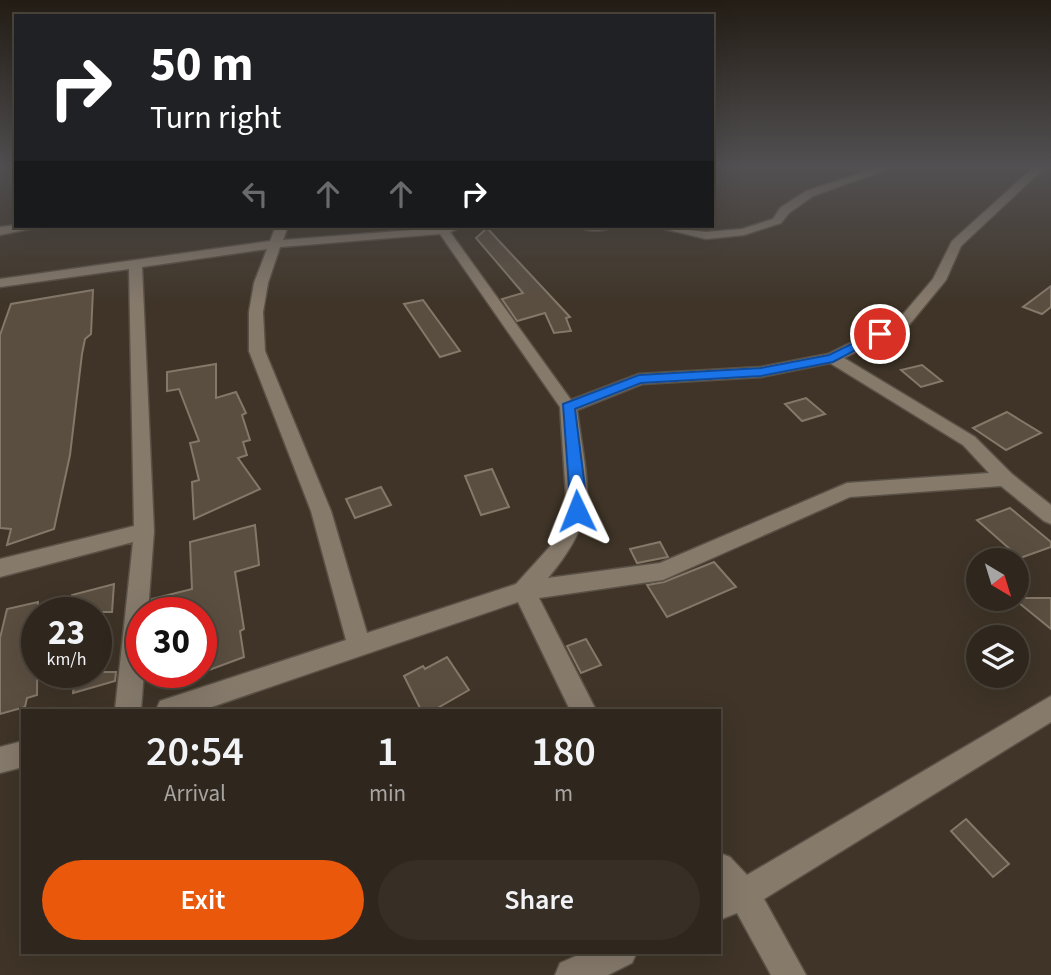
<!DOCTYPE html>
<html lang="en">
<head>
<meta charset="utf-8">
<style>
	:root { --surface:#2f271d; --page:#372f26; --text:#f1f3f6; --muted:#a7a5a4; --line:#4a443b; --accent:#ea580c }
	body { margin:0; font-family:"Source Sans 3",sans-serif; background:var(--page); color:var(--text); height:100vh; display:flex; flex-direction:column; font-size:26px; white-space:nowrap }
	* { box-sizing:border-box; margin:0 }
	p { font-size:23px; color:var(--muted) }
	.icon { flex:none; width:38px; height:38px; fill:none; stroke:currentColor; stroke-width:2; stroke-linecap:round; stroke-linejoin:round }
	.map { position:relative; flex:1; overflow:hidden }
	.panel { position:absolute; left:21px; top:709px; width:700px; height:245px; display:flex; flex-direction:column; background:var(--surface); border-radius:0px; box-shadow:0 7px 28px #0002,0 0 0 2px var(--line) }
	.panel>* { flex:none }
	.guide { position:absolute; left:14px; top:14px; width:700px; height:214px; border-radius:0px; box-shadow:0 7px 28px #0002,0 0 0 2px var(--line); background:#202124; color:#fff; overflow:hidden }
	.needle { width:46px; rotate:142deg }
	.buttons { position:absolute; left:966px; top:548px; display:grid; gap:14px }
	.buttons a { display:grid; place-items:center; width:63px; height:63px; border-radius:50%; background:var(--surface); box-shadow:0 7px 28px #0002,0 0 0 2px var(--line); font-size:35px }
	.speed { position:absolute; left:21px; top:597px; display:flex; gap:14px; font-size:35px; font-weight:700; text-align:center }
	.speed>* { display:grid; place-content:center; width:91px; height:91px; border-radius:50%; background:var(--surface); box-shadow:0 7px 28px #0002,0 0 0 2px var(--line); line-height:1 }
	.speed small { font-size:18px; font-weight:400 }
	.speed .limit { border:10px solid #d22; background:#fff; color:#111 }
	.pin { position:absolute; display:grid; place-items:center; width:60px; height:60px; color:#fff; margin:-30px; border:4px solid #fff; border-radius:50%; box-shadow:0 2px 7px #0007 }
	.me { position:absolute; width:77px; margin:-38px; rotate:358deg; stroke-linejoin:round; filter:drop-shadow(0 0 5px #0008) }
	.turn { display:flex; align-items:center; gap:24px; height:147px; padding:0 21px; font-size:32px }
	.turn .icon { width:91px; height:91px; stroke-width:2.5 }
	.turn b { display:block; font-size:49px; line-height:60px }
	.lanes { display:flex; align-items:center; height:66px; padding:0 21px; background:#0003; justify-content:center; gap:35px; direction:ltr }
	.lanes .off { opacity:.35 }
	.eta { display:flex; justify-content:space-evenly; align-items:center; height:119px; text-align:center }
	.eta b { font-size:42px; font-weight:600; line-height:49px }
	.primary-button { display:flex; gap:14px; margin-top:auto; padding:14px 21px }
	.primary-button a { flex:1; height:80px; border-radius:42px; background:var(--accent); color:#fff; font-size:28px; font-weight:600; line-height:80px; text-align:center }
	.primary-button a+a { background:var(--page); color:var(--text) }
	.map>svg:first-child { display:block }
</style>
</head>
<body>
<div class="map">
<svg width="1051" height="975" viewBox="0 0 1051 975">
	<rect width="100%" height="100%" fill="#3f3427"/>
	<!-- building -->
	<g fill="#5a4e40" stroke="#847869" stroke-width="2">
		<polygon points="487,228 570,317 566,318 571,331 554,333 545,313 517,321 502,299 523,293 476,238"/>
		<polygon points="1051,286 1051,307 1042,314 1023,307"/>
		<polygon points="93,290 91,334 85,339 82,354 70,455 54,529 7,545 11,529 0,528 0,335 11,304"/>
		<polygon points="423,300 460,351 440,357 404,304"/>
		<polygon points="216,364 216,398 236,392 246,413 242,415 250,440 243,442 247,455 238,458 260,489 194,519 192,482 199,480 190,443 199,441 179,389 167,391 167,372"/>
		<polygon points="922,365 942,381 921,387 901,370"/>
		<polygon points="806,398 825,414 802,421 785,404"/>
		<polygon points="1007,412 1041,433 1006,450 973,428"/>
		<polygon points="492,469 509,507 481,515 465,476"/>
		<polygon points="381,487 391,505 355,518 346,499"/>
		<polygon points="1010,508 1051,542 1051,547 1020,558 977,520"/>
		<polygon points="255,525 259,565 235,572 244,629 240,631 244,657 201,673 201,612 150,612 152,599 192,589 190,542"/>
		<polygon points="660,542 668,557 637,563 630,549"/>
		<polygon points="714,562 736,587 667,617 647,585 664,582"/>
		<polygon points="114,584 112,612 70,612 72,595"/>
		<polygon points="1013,598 1051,598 1051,629"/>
		<polygon points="38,602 37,695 27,698 25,707 0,714 0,638 7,609"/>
		<polygon points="586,639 601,665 581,673 567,646"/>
		<polygon points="447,657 469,690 434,710 421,710 404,676 423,666 425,669"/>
		<polygon points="76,672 116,672 115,681 73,693"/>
		<polygon points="966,819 1009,864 993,877 951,831"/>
	</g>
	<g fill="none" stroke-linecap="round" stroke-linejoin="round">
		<!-- minor casing -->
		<g stroke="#5a5146" stroke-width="3">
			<g id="minor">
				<polygon points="876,168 891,168 813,196 789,213 781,223 744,235 706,239 652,226 706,232 742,229 773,219 780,208 806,191"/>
				<path d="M1033,168H1044L961,246L946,280L909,325L844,358L975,437L1012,474L1051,505V524L1044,521L1001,486L850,497L663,580L539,598L596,710H570L518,602L203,710H156L160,701L169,698L346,640L311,511L249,351V312L254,283L267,249L142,267L154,531L148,612H142L144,672L141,710H115L133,542L0,577V559L134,526L129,269L0,287V279L270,241L276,226H288L283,240L464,226L450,232L571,400L639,374L761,367L828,354L899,319L933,279L952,241ZM440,234L560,407L567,511L555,541L516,584L367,633L331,511L265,351L263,312L268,283L280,247ZM830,363L963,445L989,473L847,483L660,563L548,578C602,514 587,487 577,410L642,384L761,377Z"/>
				<polygon points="16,225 16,226 44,226 0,235 0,227"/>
				<path d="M578,226H613C605,232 586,232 578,226Z"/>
				<polygon points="1051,696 1051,722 764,899 806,975 771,975 737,913 719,920 719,853 730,857 747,875"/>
				<polygon points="23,741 23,767 0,773 0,747"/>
				<polygon points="585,952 637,952 632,963 608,975 555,975 560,963"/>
			</g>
		</g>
		<!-- minor -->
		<use href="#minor" fill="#867a6b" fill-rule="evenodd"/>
	</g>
	<!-- sky -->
	<linearGradient id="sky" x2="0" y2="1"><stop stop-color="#231d15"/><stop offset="0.55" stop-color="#525052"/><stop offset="1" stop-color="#525052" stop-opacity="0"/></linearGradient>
	<rect width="1051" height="304" fill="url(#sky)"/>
	<!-- route -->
	<polygon fill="#1a73e8" stroke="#114b97" stroke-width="2" points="876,332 886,334 833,362 761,376 641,383 575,409 586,496 582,515 571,515 563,404 639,375 761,368 829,355"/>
</svg>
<div class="buttons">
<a><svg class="needle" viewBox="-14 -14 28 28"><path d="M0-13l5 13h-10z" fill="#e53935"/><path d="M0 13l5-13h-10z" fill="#a7a5a4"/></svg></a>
<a><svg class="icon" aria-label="layers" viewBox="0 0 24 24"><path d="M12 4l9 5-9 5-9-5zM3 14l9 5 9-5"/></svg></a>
</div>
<div class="speed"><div>23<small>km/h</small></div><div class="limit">30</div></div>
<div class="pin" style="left:880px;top:334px;background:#d93025"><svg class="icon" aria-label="arrive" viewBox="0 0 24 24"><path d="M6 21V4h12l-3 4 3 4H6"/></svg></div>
<svg class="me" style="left:577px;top:511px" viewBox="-20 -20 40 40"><path d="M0-17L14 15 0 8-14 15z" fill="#1a73e8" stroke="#fff" stroke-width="4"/></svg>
<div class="guide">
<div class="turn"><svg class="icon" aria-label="right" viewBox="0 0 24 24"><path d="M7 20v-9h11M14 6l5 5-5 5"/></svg><div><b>50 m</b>Turn right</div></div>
<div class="lanes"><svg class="icon off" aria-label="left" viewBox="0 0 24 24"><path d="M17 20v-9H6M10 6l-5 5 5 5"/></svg><svg class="icon off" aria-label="ahead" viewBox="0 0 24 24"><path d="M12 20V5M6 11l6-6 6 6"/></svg><svg class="icon off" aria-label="ahead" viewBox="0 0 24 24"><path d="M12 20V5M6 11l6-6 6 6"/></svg><svg class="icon" aria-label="right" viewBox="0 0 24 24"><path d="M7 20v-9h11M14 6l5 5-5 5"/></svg></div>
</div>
<section class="panel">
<div class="eta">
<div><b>20:54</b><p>Arrival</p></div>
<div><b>1</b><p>min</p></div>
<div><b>180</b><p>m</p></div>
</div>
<div class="primary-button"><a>Exit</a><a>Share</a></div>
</section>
</div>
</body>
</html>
